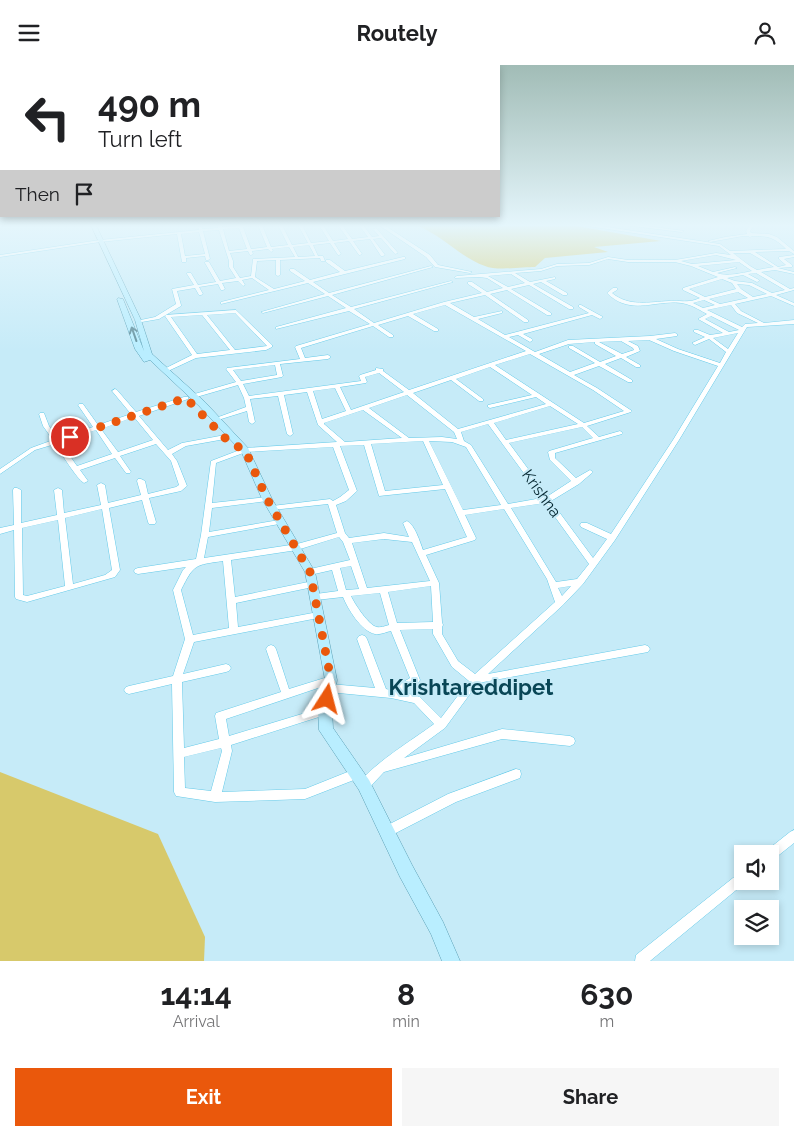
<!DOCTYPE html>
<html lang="en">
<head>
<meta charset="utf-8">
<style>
	:root { --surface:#fff; --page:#f6f6f6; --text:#202124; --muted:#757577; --accent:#ea580c }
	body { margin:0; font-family:Raleway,sans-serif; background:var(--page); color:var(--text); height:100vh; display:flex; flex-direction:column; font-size:19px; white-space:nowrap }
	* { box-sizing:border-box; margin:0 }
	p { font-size:16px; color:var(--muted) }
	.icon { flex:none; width:28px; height:28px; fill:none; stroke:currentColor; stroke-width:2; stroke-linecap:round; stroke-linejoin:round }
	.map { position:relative; height:896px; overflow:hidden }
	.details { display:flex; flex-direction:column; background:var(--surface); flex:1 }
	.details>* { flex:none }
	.top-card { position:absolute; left:0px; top:0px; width:500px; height:152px; box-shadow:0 2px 8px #0003; background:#fff; color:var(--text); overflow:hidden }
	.tools { position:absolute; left:734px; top:780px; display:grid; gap:10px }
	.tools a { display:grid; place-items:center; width:45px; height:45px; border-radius:0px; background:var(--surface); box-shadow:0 2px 8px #0003; font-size:25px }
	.pin { position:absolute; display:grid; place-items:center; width:42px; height:42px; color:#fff; margin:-21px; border:2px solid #fff; border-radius:50%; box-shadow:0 1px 5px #0007 }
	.me { position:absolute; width:55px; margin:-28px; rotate:9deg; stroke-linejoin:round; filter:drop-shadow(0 0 4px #0008) }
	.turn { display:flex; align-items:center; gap:18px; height:105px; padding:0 15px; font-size:22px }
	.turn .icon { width:65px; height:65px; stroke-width:2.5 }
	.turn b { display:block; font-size:35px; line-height:42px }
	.then { display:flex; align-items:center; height:48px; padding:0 15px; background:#0003; gap:10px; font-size:19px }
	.eta { display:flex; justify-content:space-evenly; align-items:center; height:85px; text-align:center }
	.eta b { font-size:30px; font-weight:700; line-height:35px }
	.action { display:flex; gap:10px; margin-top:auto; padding:10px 15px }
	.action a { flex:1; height:58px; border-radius:0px; background:var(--accent); color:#fff; font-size:20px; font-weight:700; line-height:58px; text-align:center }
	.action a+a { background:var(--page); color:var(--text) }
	header { display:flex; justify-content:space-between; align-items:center; height:65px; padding:0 15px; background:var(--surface); font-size:22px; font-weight:700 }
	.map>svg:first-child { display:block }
</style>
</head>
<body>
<header><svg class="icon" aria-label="menu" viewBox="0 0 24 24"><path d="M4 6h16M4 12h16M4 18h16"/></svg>Routely<svg class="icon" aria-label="person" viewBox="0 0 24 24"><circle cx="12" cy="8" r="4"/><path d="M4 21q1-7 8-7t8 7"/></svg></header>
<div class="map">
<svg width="794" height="896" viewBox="0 0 794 896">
	<rect width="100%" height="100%" fill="#c6ebf8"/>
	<!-- water -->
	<g fill="#d7c96b">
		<path d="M416,160H571L661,176L594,182L608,187L545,193L535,202C522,202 496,206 485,201C461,193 442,170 416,160Z"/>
		<polygon points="0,707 158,769 205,872 204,896 0,896"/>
	</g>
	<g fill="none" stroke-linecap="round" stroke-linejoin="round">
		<!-- minor casing -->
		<g stroke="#63cae9" stroke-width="1">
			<g id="minor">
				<path d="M218,160H222V162L256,160L243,162L251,184L267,182L258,160H262L271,182L288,180L278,160H282L292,180L308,178L298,160H302L311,178L329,176L319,160H323L333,176L348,174L338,160H342L352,174L368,172L359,160H363L372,172L379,171L373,164L376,163L398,188L395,189L381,173L373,174L385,190L383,191H381L370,174L353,176L362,189L360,190H359L349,176L334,178L341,189L339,190H338L330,178L313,180L318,191H323L325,196H321L320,193L280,195V210L278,211L276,210V195L257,196L255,212L274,224L305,216L290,206V204H294L310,215L340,207L326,197V195H330L345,206L403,192H405V194L313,217L329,228L431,201L433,202L332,230L351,242L451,216L453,217L354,244L374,258L444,237L482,228L468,219V217H472L487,227L503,223L487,213L479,212L455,213V212L457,211L541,204L557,199L589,198L608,192L628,195H675L716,188L731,190L719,181L581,160H594L720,179L730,186L786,184C774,172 768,171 752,171L750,172L748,171H743L710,177L708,176L725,172L747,169L746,166L750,160H754L750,166L751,168L769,169L777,172L794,186V189L789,186L755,187L778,202L786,200L779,194V192L794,190V192L784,194L792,200V202L778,203L794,207V209L775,205L761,207L790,224L794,223V225L776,230L794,238V241L771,231L735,239L741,246L764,258L794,255V259L747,262L679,375L615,475L583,519L563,540L488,609L645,580L648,581L650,584L648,587L478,618L445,663L404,693L502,664L570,671L574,673L575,676L574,679L570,681L502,674L384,707L368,724L364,725L360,724L359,720C366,703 417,672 434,659L414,638L391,633L328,627L325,626L323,623L324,621L226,654L229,671L325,642L329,643L330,646L329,649L325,650L231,680L232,686L222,727L305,724L355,704L359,705L360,709L359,713L305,734L215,737L176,731L174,727L172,619L129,629L126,628L124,625L126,622L129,621L173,611L185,574L173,525L183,505L186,502L138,509L135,508L134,506L135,504L138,503L196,494L201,470L211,396L245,383L337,377L318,360L307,327L284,330L293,369L290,371L287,369L278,331L250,334L255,357L252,359L249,357L247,346L218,355L216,356L213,354L246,342L244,333L238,320L193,333L190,331L191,330L236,317L226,304L227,303L300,294L295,282L296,281L370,259L349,246L276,264V262L346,243L328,231L263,248L261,247L325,229L308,218L221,239V237L269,225L252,213L242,215L245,220L243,221L238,216L222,218L225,224L223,225H221L218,219L199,222L203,229L201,230H199L195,223L177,226L181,240V241L159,254L136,258V256L155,252L176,239L172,224L194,220L187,209V208H191L198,220L216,217L205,198V197H209L220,216L236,213L229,202V196L219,165L203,166L210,194L208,195H206L205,191L186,193V197H182L177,169L100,177L0,192V190L100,175L199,165L198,162L200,161L203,164L218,163ZM239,163L247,184L229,186L223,164ZM199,167L205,189L185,191L181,169ZM309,180L315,191L298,192L293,182ZM289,182L295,192L253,194L251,211L240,213L233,202V196L230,188L248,186L250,190H251L253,189L252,186L268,184L271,187L273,186L272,184ZM733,188H750L774,202L757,205L750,201ZM716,190L736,195L692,199L681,196ZM608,194L628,197H675L691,201L718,212L683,223V225L700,233C697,234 693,236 689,236C683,237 676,235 669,236C649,237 629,242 612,228L617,225V223H613L607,228C632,253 659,232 686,239C694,241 701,246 707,249L698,254L723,268L710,270L698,265H694V267L705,272L692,278L695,280L709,274L726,287L720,298L678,284L656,274L677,271V269L675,268L650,271L568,275L535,287L509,272L518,270L530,277L533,275L532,274L523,269L592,250L600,254L603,252L581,240H579V242L589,248L505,270L478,254L502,248V246L474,252L450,238L485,230L524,257H528V255L490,229L507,225L547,250H551V248L511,224L529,220L569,244H573V242L533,219L541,217L563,230H567V228L546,216L555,214V212L530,217L515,208L541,206L557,201L589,200ZM739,197L752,206C742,208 726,212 717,208L737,203L735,202L713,207L698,201ZM756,208L785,225L772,228L752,218L735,216L727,213L743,210L757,217L759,216V215L748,209ZM511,209L525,218L508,222L488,211ZM722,214L732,218L736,224L705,232L689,224ZM737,219L749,220L767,229L753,232L741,224ZM738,227L748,233L720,239L709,234ZM704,235L715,240L703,243L693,238ZM445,240L526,286L409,325L383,306V304L376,303V305L360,310L359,311L361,316L249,331L243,319L282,312L283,311L280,299L328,294L331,292L328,290L305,293L301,283L373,261L389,272H393V270L378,260L408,251L434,266H438V264L413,249ZM731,240L737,248L758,258L745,259L742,262L707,245ZM711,251L739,265L729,267L705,254ZM738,268L728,284L713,273ZM649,275L674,286L718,301L673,375L611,469L587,458H581L580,460L581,462L607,474L593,493L551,436L579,419L593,407L590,405L576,413L555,393V388L622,369L623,368L620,366L599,372L587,361L631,347L632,346L597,323L574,310L599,301L628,317H632V315L605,299L621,293L636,302H640V300L626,292L640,286L638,281L628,276ZM621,276L633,283L634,285L622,289L599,277ZM595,277V279L616,291L600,297L573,281H569V283L595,298L570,307L539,289L569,279ZM530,289L593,325L624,346L584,358L495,300ZM275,300L277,310L241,316L233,305ZM490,302L532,330L488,340V342L490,343L536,332L546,339L458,364L413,328L451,315L479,336H483V334L456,314ZM379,308L404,327L351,345L340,322L366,318L367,317L365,312ZM335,323L346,346L322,354L313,326ZM407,330L454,367L457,374L442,372L409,373L369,343ZM550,341L578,359L506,375L494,358ZM363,345L402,373L345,377L324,359V358ZM488,359L542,433L508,439L471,380L464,376L461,367ZM582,362L593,373L549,386L548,387L550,395L571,416L548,431L509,378ZM423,376L443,420L385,426L371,379ZM429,376L452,377L466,382L501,440L463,445ZM364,380L379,431L445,424L467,472L423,485C420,477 415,460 407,456L403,458L409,472L384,468L349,473L345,468L336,440L346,436L357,426L340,381ZM333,382L349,425L340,432L333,436L330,434L272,441L268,443L272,445L328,439L337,468L297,479L204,493L208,472L279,459L283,457L279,455L209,467L212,443L267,436L271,434L267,432L212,438L216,398L246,387ZM545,438L589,499L577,514L556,517L511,443ZM504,444L547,514L555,537L475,609L458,596L442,569V562L443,560L442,557L439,518L426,490L475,475L476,473L465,450ZM339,472L343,477L350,495L310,504L307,505L306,507L307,509L310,510L332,505L338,526L316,529L313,530L312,532L313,534L316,535L343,532C348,544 361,566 375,569C380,570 386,567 391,566L410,613L390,625L386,624L367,574L365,571L362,570L359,571L357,574L375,623L330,619L334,618L336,615L334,612L331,611L289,624L276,584L274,581L271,580L268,581L266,584L281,627L216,648L215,651L219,674L184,683L182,617L226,607L229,606L231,603L229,600L226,599L183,609L194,577L318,553L321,552L322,550L321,548L318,547L238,562L236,538L313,522L316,521L317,519L316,517L313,516L235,532L231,495L297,485ZM384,474L412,477L430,516L367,523L352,478ZM223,496L229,563L193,570L181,525C194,499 195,500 223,496ZM351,501L359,524L346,525L340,503ZM431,521L433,557L397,558L388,527ZM571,521L562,531L558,523ZM380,528L389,560C385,561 380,563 377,562C369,561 354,538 351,531ZM433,564V569L452,602L469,616L441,653L420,632L402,627L418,618L420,615L400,565ZM221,683L222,686L211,726L185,723L184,692Z"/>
				<polygon points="379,160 384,160 430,190 438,200 472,207 470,208 435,202 426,192"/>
				<polygon points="624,160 640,160 684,166 682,167"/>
				<path d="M236,245L272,280V282L266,285L196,293L168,306H164V304L192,290L165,251L166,250ZM235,248L267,281L235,285L207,250ZM202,250L230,285L197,289L171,252Z"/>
				<path d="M115,324L117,325L136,347L184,332H188V334L139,351L168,385L182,378L225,370L228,372L225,374L186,381L172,389L177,396L187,421L181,426L149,433L156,457L155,459H149L148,457L142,435L109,443L120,505L115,512L27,537L16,534L15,532L14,465L0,469V463L14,460L13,425L14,423H17L21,425V458L57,450L54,425L58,423L62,425L64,448L101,440L97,420L101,418L105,420L108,438L141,430L137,416L138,414H141L145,416L148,429L176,422L179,420L171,396L156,379L120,391L131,407L130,408H126L115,393L80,405L88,416L84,418C76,413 62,389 55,379L35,385L0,409V404L31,383L53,375L43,361L39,349L40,348H44L49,361L58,374L93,362L78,340L79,339H83L98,360L131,349L112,326ZM134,352L153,375L118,387L101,364ZM96,365L112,389L77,401L60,377ZM102,444L112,505L105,510L73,519L65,453ZM58,455L65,521L27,531L23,530L22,463Z"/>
				<polygon points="516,704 520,705 521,709 520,713 456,737 390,771 386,773 382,771 380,767 382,763 448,729"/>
				<polygon points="794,765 794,778 774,794 770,796 770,789 765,789 766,786 790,767"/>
				<polygon points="742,807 742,816 747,816 746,817 650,896 635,896 636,890 738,809"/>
			</g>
		</g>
		<!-- major casing -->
		<g stroke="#5ba0b6" stroke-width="1">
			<polygon id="major" points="91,160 96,160 141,255 152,289 205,337 248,383 272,434 315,507 337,615 332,646 333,663 369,715 412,800 443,857 460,896 442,896 431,869 400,812 359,725 319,665 318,646 325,615 305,507 262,434 241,386 199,341 150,295 144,297 135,284 117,234 118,233 123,234 144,286 135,255"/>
		</g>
		<!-- minor -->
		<use href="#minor" fill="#fff" fill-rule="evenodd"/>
		<!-- major -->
		<use href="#major" fill="#b9eeff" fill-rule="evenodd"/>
	</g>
	<!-- one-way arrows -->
	<defs><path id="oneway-shaft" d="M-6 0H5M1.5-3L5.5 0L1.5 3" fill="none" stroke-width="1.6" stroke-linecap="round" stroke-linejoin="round" transform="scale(1.25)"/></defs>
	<use stroke="#6794a1" href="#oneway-shaft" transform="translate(134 269) rotate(-109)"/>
	<!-- sky -->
	<linearGradient id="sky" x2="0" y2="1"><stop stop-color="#a1bcb6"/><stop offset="0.56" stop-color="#e5f6fc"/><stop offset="1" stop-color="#e5f6fc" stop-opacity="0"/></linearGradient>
	<rect width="794" height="286" fill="url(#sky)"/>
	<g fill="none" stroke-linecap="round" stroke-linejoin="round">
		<!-- route -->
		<polyline stroke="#ea580c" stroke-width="9" stroke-dasharray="0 16.2" points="70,372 186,333 230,378 245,385 267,434 310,507 331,615 327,634"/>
	</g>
	<g text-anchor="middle" stroke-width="4" stroke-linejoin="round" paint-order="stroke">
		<!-- street labels -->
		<g font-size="16" fill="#03252f" stroke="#c6ebf8">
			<text transform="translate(542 428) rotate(54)" y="6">Krishna</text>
		</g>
		<!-- near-quarter labels -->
		<g font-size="22" font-weight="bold" fill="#094656" stroke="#c6ebf8">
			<text x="471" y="630">Krishtareddipet</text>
		</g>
	</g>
</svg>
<div class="tools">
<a><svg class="icon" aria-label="sound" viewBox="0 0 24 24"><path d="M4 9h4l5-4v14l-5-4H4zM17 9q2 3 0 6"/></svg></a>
<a><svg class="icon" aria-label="layers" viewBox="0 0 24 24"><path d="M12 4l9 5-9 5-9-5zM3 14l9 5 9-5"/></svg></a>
</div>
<div class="pin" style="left:70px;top:372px;background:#d93025"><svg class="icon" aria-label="arrive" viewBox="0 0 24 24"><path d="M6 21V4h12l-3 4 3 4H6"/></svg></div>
<svg class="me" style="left:327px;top:634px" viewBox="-20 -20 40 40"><path d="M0-17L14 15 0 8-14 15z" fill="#ea580c" stroke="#fff" stroke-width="4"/></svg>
<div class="top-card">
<div class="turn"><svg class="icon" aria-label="left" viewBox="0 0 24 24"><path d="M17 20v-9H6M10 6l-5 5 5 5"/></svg><div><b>490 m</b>Turn left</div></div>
<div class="then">Then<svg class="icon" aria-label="arrive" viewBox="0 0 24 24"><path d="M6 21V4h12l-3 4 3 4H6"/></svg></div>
</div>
</div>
<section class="details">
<div class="eta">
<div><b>14:14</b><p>Arrival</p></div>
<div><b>8</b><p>min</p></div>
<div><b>630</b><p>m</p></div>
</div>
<div class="action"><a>Exit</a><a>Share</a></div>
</section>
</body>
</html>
